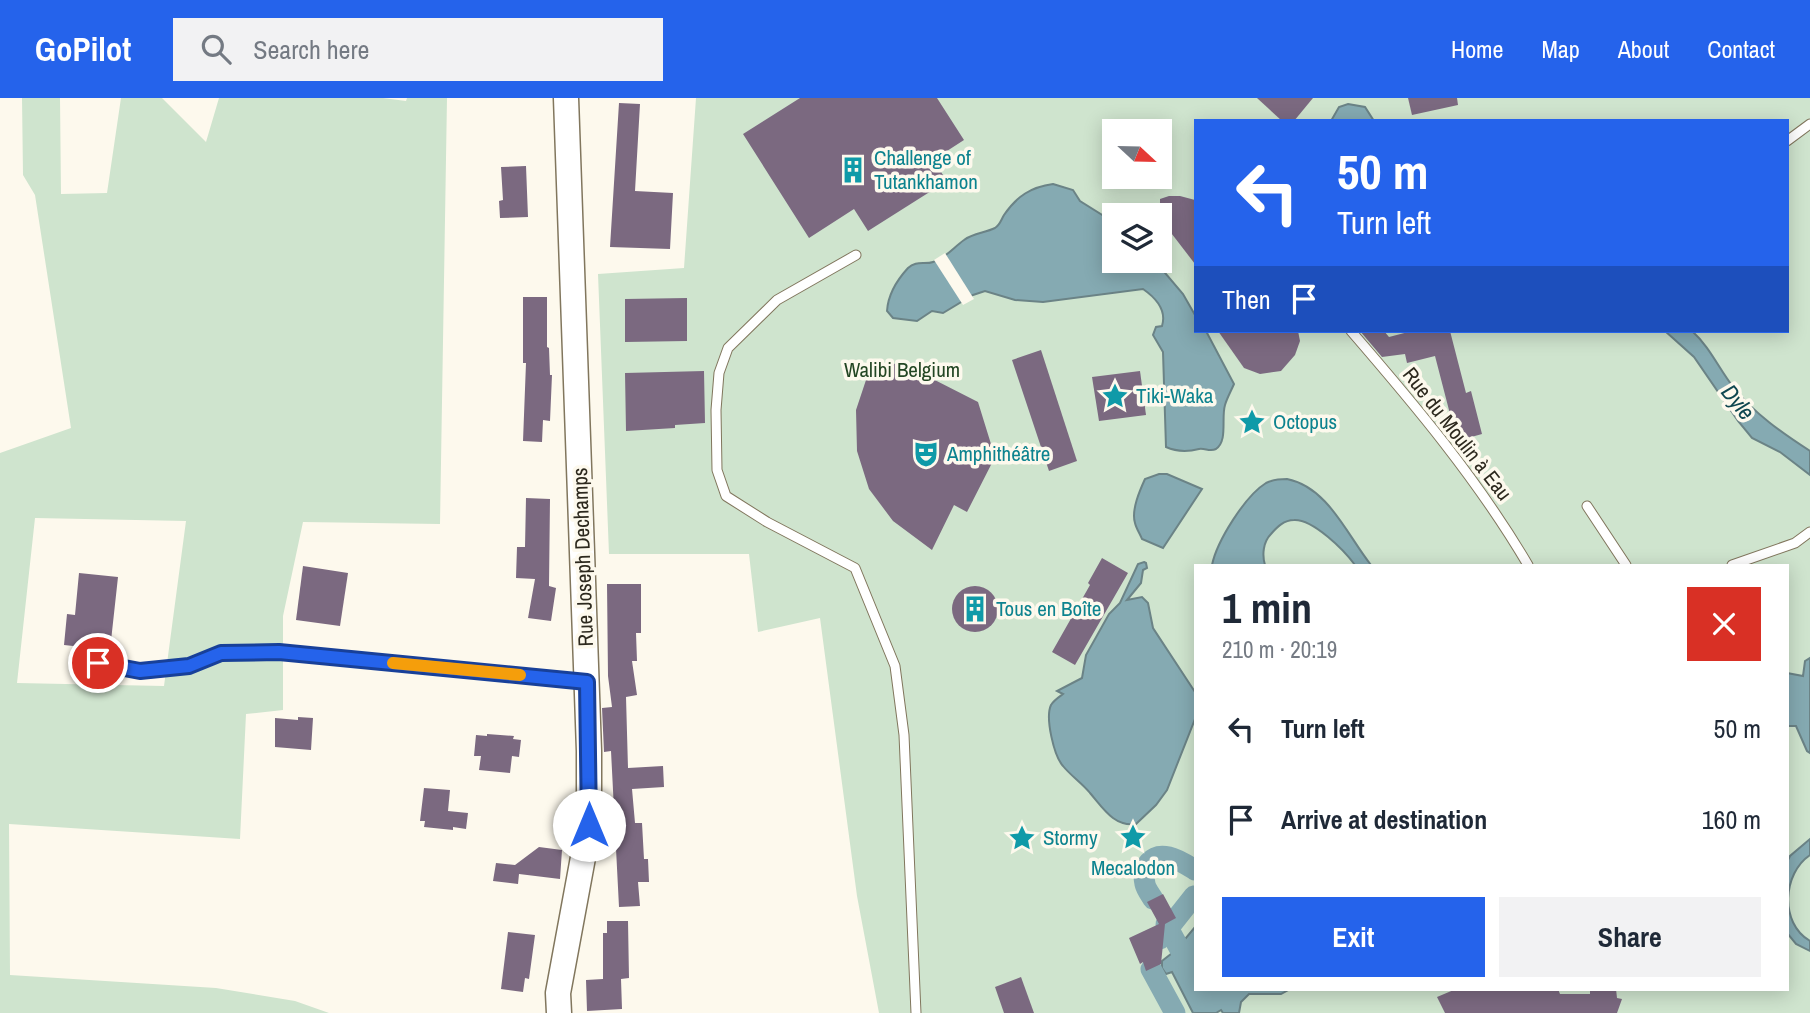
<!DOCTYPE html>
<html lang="en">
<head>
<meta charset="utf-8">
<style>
	:root { --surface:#fff; --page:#f2f2f3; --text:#1f2937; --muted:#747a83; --accent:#2563eb }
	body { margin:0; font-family:"Archivo Narrow",sans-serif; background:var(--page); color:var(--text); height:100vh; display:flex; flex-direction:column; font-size:26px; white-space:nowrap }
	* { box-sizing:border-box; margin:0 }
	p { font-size:23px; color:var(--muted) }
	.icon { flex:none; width:38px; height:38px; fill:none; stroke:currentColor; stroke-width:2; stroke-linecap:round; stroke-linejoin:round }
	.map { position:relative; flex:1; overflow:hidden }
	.panel { position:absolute; left:1194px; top:466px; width:595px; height:427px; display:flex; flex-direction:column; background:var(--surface); border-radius:0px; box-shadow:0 4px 18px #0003 }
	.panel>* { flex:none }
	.top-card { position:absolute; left:1194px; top:21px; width:595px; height:214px; border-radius:0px; box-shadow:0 4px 18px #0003; background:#2563eb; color:#fff; overflow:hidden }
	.needle { width:46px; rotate:112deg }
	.buttons { position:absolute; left:1102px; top:21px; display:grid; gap:14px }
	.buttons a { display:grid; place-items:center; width:70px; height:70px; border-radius:0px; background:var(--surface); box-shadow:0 4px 18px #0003; font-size:35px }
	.pin { position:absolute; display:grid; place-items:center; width:60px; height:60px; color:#fff; margin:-30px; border:4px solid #fff; border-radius:50%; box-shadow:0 2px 7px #0007 }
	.me { position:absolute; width:77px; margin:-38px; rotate:0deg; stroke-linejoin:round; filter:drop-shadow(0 0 5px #0008) }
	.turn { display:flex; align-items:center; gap:24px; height:147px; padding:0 28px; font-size:32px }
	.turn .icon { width:91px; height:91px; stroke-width:2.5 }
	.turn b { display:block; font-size:49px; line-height:60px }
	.then { display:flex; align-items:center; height:66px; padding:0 28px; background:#0003; gap:14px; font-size:26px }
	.round { display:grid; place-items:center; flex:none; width:74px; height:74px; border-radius:0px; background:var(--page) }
	.headline { display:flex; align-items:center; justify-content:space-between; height:119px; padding:0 28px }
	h1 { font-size:42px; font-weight:700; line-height:52px }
	.cta { display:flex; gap:14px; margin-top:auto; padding:14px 28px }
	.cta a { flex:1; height:80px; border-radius:0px; background:var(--accent); color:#fff; font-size:28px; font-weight:700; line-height:80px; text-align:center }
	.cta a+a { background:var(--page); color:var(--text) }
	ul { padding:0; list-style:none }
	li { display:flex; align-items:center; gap:21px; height:91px; padding:0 28px }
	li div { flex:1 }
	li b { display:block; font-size:26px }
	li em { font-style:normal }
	header { display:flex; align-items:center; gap:42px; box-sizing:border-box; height:98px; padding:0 35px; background:var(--accent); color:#fff }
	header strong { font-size:33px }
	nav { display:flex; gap:38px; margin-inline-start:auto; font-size:24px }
	.search { width:490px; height:63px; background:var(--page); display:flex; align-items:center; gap:18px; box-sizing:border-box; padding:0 24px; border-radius:0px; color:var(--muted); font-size:26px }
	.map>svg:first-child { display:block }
</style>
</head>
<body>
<header>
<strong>GoPilot</strong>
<div class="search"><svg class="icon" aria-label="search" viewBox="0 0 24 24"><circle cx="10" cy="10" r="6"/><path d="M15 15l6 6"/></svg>Search here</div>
<nav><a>Home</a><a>Map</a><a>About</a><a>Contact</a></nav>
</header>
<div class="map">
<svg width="1810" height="915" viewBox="0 0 1810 915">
	<rect width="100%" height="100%" fill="#fdf9ed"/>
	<!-- green -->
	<g fill="#cfe4ce" fill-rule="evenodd">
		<path d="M22,0H60L61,96L107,95L121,0H162L206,44L219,0H383L406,3L407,0H447L440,426L303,424L283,518V612L246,616L240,741L9,726L10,877L216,890L295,903L329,915H0V355L71,330L35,97L23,77ZM35,420L186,423L164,588L17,585Z"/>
		<path d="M696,0H1810V915H879L857,798L820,520L758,534L749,456H609L598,176L684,170ZM1195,23H1787V233H1195ZM1115,33H1160V79H1115ZM1115,117H1160V163H1115ZM1195,467H1787V891H1195Z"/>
	</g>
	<!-- water -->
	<g fill="#85aab2" stroke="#6b8386" stroke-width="2">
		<polygon points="1348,6 1365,9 1374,23 1331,23 1339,9"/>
		<path d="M1053,86L1073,92L1080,103L1115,125V163H1155L1183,196L1195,217V233H1206L1234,286C1231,293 1227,300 1225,307C1221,320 1228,343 1216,351C1210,354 1205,350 1199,351C1187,354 1177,354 1166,349L1163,254L1153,237L1156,229L1162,228C1167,212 1156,200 1143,191L1043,204L1015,202L985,193L973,197L943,215L932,213L917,223L893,220L887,213C888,197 897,182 908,170C916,162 925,167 933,164C946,160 954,149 964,142C973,135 985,135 995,130C1000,127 1001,122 1004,117C1017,98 1031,89 1053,86Z"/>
		<path d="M1665,233H1692C1710,249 1719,271 1734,290C1755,316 1782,335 1810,353V377L1780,354L1752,340L1738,323L1694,259Z"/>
		<path d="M1159,376H1167L1202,391L1163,450L1142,441C1140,436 1136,430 1135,425C1131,412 1140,392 1145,381Z"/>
		<path d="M1287,381C1328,389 1347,437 1371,467H1355C1344,452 1313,421 1294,422C1284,422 1277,429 1271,436C1263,444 1262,457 1265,467H1212C1217,443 1245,398 1266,385C1272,382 1280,381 1287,381Z"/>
		<path d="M1144,464L1146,465L1147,470L1143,472L1141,485L1127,502L1142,499L1148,505L1153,530L1195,594V621L1167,692L1156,707L1136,726C1114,729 1103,710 1090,695C1082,685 1071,678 1063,668C1054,658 1045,620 1051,607C1054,602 1059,599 1063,596L1057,593L1082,580L1086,557L1109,516L1120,505L1138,466Z"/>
		<polygon points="1810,560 1810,655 1807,653 1796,628 1787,628 1787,575 1803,578 1805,563"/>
		<path d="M1810,741V757C1783,775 1779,825 1810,843V853L1796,846L1787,835V764L1790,758Z"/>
		<polygon points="1195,829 1195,891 1290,891 1281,896 1249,896 1241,904 1239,915 1223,915 1221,912 1216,915 1193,915 1172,874 1166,876 1162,870 1162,863 1176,852"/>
	</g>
	<!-- pier -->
	<polygon fill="#fdf9ed" points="945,155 974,201 963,207 934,162"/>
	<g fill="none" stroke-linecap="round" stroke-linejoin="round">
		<!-- canal -->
		<g stroke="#85aab2" stroke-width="21">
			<path d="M1153,801C1150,796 1146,791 1145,786C1141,768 1152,755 1169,759C1178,761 1187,767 1195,772"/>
			<polyline points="1166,826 1195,879"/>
			<polyline points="1160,841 1194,798"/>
			<polyline points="1151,871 1175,915"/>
		</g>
	</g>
	<!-- building -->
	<g fill="#7b6980">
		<polygon points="800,0 937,0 964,42 933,62 947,83 868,133 854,111 809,140 743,36"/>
		<polygon points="1257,0 1313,0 1294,23 1282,23"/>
		<polygon points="1408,0 1457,0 1458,7 1412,17"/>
		<polygon points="619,5 640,6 635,93 673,95 670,151 610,149"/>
		<polygon points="526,68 528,119 500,120 499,103 503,102 501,69"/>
		<polygon points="1169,98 1180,98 1195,102 1195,166 1165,127 1160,116 1160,101"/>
		<polygon points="523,199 547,199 547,249 549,250 550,277 552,277 550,323 543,322 542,344 523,343 526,265 523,265"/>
		<polygon points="687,200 687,243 625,244 625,201"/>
		<polygon points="1218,233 1298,233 1300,243 1295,257 1281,273 1260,276 1244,270"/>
		<polygon points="1360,233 1384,233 1389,239 1412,233 1450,233 1466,295 1471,293 1482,336 1457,343 1435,258 1407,265 1405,256 1382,259"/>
		<polygon points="1041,252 1077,363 1049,373 1012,262"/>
		<polygon points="891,264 921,279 923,276 978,304 995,359 967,414 954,407 932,452 893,423 869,391 857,353 856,312 869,273 873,266 886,272"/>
		<polygon points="704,273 705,325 675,327 675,330 626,333 625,275"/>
		<polygon points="1140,273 1146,317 1099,323 1092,279"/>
		<polygon points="526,400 550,401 549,488 556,490 551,523 528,520 535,481 516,480 517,449 525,449"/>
		<polygon points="1102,460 1128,475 1075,567 1052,554 1090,487 1088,485"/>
		<polygon points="303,468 348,475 340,528 296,522"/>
		<polygon points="79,475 118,479 110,552 64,547 67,516 75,517"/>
		<polygon points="607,486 641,486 641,535 636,535 637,563 632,563 637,597 626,599 628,670 663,668 664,689 632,691 635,725 642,725 644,761 648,761 649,784 638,784 640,808 619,809 611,653 604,654 602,610 612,609 608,578"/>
		<circle cx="975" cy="511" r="23"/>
		<polygon points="298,619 313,620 311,652 275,649 275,620 298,622"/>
		<polygon points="487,636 514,638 513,641 521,642 519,659 512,658 510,675 479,672 481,658 474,658 476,637 487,638"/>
		<polygon points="424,690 450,692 448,713 468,715 466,731 453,729 453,732 424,729 425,723 420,723"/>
		<polygon points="539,749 562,752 560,781 519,776 518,786 493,783 496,765 515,767"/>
		<polygon points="1163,796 1176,820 1165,826 1161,866 1146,873 1143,864 1140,866 1129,840 1159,826 1147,804"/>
		<polygon points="607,823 628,823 629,880 621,881 622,911 587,913 586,882 603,881 603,835 607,835"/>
		<polygon points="508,834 535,837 529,881 525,880 523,894 501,891"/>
		<polygon points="1021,879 1034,915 1004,915 995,889"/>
		<polygon points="1456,891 1558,891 1560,896 1590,896 1590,891 1616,891 1617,900 1622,901 1617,915 1445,915 1437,899"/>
	</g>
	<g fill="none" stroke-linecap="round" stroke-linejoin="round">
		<!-- lane casing -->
		<g stroke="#81765d" stroke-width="11">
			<g id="lane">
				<polyline points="1787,43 1810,26"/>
				<polyline points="856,157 777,202 728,250 719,275 716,312 717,372 726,398 767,424 855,470 895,568 904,637 916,915"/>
				<path d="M1351,233C1415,307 1478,382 1528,467"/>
				<polyline points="1587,408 1626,467"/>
				<polyline points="1732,467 1795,445 1810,434"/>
				<polyline points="98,565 140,573 189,567 221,555 279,554 585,584"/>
			</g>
		</g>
		<!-- secondary casing -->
		<g stroke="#81765d" stroke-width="27">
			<polyline id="secondary" points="559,915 558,895 589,727 589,653 566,0"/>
		</g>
		<!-- lane -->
		<use href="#lane" stroke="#fff" stroke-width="9"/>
		<!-- secondary -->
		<use href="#secondary" stroke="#fff" stroke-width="24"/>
	</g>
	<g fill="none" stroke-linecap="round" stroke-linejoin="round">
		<!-- route casing -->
		<g stroke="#184099" stroke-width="18">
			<polyline id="route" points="98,565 140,573 189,568 221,555 279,554 587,584 589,727"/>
		</g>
		<!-- route -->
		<use href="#route" stroke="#2563eb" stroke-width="12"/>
		<!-- slow -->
		<polyline stroke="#f59e0b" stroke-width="12" points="393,565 520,577"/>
	</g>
	<!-- icons -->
	<defs>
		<g id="building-bare" transform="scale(2.1)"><path d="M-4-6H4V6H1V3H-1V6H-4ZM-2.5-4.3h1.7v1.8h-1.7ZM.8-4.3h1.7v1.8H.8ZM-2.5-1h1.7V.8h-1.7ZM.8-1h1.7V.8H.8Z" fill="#0f9aa8" stroke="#fdf9ed" stroke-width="2.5" paint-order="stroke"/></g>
		<g id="sight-bare" transform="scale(2.1)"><path d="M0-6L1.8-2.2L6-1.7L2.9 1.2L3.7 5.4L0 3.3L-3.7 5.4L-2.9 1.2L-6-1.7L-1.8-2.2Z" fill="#0f9aa8" stroke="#fdf9ed" stroke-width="2.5" paint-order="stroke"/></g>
		<g id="theatre-bare" transform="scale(2.1)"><path d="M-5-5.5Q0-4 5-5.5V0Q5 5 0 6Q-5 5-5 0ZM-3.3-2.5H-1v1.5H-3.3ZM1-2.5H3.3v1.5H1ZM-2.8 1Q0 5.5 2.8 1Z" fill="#0f9aa8" stroke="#fdf9ed" stroke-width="2.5" paint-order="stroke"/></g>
	</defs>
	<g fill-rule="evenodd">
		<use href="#building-bare" x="853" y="72"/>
		<use href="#sight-bare" x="1115" y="298"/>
		<use href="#sight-bare" x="1252" y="324"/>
		<use href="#theatre-bare" x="926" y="356"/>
		<use href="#building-bare" x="975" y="511"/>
		<use href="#sight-bare" x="1133" y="739"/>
		<use href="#sight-bare" x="1022" y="740"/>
	</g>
	<g text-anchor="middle" stroke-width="7" stroke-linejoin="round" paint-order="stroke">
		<!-- culture labels -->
		<g font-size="21" fill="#0d838f" stroke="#fdf9ed" text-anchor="start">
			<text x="874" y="67">Challenge of<tspan x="874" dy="24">Tutankhamon</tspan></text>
			<text x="1136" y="305">Tiki-Waka</text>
			<text x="1273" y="331">Octopus</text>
			<text x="947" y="363">Amphithéâtre</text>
			<text x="996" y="518">Tous en Boîte</text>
			<text x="1043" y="747">Stormy</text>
			<text x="1133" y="777" text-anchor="middle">Mecalodon</text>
		</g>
		<!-- park labels -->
		<g font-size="21" fill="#234623" stroke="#fdf9ed">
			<text x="902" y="279">Walibi Belgium</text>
		</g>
		<!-- street labels -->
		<g font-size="21" fill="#2d291e" stroke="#fdf9ed">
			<text transform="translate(1457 336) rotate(52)" y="7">Rue du Moulin à Eau</text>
			<text transform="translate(583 459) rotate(-92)" y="7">Rue Joseph Dechamps</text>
		</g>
		<!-- water labels -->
		<g font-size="23" font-style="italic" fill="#0f4750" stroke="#fdf9ed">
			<text transform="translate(1738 304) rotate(51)" y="8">Dyle</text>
		</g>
	</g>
</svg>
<div class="buttons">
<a><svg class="needle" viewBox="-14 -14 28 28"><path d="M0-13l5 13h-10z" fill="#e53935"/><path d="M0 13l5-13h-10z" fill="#747a83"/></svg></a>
<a><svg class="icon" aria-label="layers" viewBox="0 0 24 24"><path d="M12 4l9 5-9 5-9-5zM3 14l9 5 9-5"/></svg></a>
</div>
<div class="pin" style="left:98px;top:565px;background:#d93025"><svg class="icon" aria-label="arrive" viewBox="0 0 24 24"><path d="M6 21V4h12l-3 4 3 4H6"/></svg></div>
<svg class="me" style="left:589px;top:727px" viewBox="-20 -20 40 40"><circle r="19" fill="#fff"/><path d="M0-13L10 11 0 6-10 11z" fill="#2563eb"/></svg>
<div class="top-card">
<div class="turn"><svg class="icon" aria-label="left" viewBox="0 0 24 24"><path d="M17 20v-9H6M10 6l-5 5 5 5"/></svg><div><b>50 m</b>Turn left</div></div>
<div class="then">Then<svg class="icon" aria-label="arrive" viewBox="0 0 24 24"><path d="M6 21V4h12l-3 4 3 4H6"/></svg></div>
</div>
<section class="panel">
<div class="headline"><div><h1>1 min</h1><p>210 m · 20:19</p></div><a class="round" style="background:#d93025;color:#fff"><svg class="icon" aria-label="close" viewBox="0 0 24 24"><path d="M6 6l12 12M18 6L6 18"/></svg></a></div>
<ul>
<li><svg class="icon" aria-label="left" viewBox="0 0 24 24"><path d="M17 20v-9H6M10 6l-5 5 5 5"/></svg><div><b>Turn left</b></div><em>50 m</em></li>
<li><svg class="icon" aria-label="arrive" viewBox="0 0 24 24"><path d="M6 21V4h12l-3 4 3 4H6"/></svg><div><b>Arrive at destination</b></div><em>160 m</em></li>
</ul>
<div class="cta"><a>Exit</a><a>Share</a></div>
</section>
</div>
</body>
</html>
